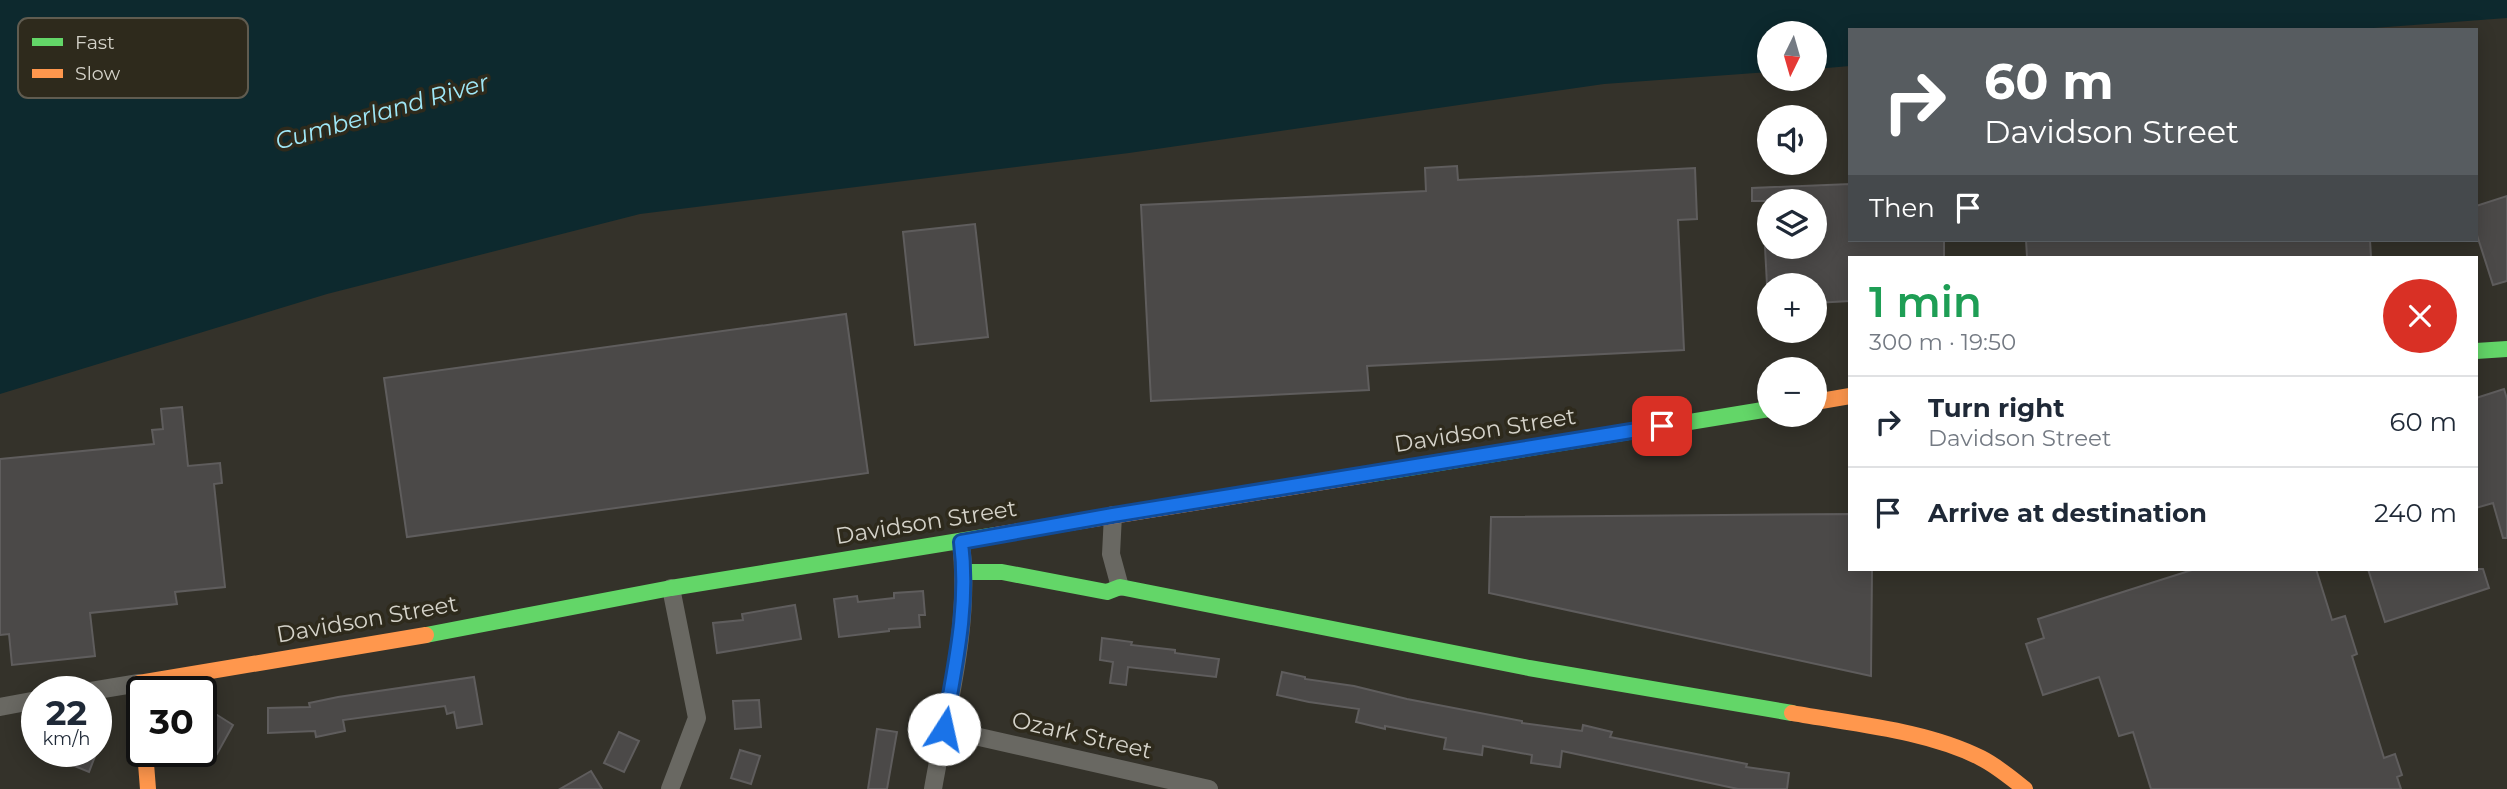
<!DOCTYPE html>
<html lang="en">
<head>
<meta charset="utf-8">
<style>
	:root { --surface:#fff; --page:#f6f6f7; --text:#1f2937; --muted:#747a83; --line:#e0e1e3 }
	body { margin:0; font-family:Montserrat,sans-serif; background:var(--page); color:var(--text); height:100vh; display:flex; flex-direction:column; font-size:26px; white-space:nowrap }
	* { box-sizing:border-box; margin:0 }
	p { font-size:23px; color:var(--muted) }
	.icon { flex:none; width:38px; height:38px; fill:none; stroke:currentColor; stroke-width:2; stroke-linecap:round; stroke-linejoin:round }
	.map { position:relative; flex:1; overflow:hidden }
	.side { position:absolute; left:1848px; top:256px; width:630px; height:315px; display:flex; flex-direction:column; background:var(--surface); border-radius:0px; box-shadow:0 4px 18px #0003 }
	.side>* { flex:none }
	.banner { position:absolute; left:1848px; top:28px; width:630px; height:214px; border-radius:0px; box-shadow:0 4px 18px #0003; background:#575c60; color:#fff; overflow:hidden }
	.needle { width:46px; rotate:185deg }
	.controls { position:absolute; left:1757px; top:21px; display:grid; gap:14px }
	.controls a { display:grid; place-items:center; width:70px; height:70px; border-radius:50%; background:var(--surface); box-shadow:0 4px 18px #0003; font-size:35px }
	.speed { position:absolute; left:21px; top:676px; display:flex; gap:14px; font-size:35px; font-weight:700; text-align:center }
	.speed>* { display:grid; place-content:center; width:91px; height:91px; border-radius:50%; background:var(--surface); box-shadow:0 4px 18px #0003; line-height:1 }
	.speed small { font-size:18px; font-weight:400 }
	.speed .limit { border:4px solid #111; border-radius:10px; background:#fff; color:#111 }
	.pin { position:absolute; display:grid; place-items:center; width:60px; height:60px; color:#fff; margin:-30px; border-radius:14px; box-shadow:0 4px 10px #0006 }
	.me { position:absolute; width:77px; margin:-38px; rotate:10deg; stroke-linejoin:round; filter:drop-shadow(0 0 5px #0008) }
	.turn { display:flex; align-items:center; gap:24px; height:147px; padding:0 21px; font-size:32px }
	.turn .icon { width:91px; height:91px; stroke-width:2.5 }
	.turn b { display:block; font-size:49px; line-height:60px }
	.then { display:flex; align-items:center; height:66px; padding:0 21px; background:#0003; gap:14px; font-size:26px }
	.round { display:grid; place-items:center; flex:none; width:74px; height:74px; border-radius:37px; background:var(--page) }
	.overview { display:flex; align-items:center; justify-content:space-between; height:119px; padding:0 21px }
	h1 { font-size:42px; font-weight:600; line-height:52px; color:#1e9e55 }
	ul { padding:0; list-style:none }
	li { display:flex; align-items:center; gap:21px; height:91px; padding:0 21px; border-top:2px solid var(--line) }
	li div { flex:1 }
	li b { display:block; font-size:26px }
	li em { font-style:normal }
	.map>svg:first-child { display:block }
</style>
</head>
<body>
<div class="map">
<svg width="2507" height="789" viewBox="0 0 2507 789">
	<rect width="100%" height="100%" fill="#34322a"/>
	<!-- water -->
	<polygon fill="#0d292e" points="0,0 2507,0 2507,18 2347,30 1850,30 1850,66 1815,69 1815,33 1769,33 1769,72 1604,84 1129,153 640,214 327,294 0,394"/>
	<!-- building -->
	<g fill="#4b4948" stroke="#5f5d5d" stroke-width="2">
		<polygon points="1457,166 1458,180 1695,168 1697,219 1678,220 1684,350 1367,366 1369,390 1151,401 1141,205 1426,191 1425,168"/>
		<polygon points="1850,184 1850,240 1944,240 1944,257 1850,257 1850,301 1815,303 1815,285 1767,285 1765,247 1815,247 1815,201 1752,201 1752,188"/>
		<polygon points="2507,196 2507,281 2493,285 2476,232 2476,206"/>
		<polygon points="975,224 988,337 915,345 903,232"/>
		<polygon points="2026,240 2370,240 2371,257 2027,257"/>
		<polygon points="846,314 868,473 407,537 384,378"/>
		<polygon points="2504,389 2507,399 2507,538 2503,538 2493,503 2476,508 2476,398"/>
		<polygon points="182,407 188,466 220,463 222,483 214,484 225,587 175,592 177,604 90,613 95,656 12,665 9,634 0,635 0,459 154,444 152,430 163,429 161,409"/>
		<polygon points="1850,514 1850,569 1872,569 1871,676 1489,593 1491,517"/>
		<polygon points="2195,569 2316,569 2332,620 2345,616 2357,654 2352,656 2384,758 2395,754 2402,775 2397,777 2401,789 2151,789 2133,732 2119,736 2099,677 2043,695 2026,644 2044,638 2038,619"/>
		<polygon points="2368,569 2483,569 2489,588 2385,622"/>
		<polygon points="923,591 925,615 919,615 920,627 889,629 889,631 839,637 834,599 857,596 858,602 894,598 894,593"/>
		<polygon points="795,605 801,639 717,653 713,623 743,620 742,614"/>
		<polygon points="1102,638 1132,642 1131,645 1175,650 1175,653 1219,659 1216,677 1128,667 1126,685 1110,683 1113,662 1100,660"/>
		<polygon points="1282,672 1305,677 1305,679 1354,686 1407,699 1522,721 1522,723 1582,731 1583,725 1612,732 1610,737 1747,764 1746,767 1789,773 1787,789 1738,789 1562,751 1560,767 1531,763 1532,755 1483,746 1482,755 1444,749 1446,738 1385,726 1385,729 1356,722 1359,709 1309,702 1277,695"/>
		<polygon points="474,677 482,724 457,728 454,712 447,714 445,706 343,720 345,731 316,737 315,731 268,733 268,708 310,707 309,703 338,697"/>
		<polygon points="759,700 761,727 735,729 733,701"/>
		<polygon points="214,713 233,725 217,754 201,745 201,736"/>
		<polygon points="877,729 897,732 887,789 868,789"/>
		<polygon points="619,732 639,741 624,772 604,763"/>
		<polygon points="740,750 760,756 751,784 731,778"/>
		<polygon points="38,751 97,751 89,772"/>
		<polygon points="591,771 602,789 560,789"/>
	</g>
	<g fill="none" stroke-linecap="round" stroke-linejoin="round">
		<!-- street -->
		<g stroke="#696862" stroke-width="18">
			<polyline points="1113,515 1111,554 1120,587"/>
			<polyline points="91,691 139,683"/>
			<polyline points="0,707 37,700"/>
			<polyline points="944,729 1209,789"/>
			<polyline points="670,789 697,718 671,588"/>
			<path d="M933,789C947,708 971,625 961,542"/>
		</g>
		<!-- fast -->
		<g stroke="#63d668" stroke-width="16">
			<polyline points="2476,351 2507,349"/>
			<polyline points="1372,474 1769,409"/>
			<polyline points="965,572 1002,572 1107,592 1120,587 1529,668 1792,713"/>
			<polyline points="426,635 671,588 996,535"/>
		</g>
		<!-- slow -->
		<g stroke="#ff974d" stroke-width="16">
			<polyline points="1815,402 1850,396"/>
			<polyline points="996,535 1372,474"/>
			<polyline points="142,711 139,683 426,635"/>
			<path d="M1792,713C1852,724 1926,730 1981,758C1997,766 2011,778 2025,789"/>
			<polyline points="145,751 148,789"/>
		</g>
	</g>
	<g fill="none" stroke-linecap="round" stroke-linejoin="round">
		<!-- route casing -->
		<g stroke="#114b97" stroke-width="18">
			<path id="route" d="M944,729C955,665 969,607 961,542L1113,515L1662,426"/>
		</g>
		<!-- route -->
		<use href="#route" stroke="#1a73e8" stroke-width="12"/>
	</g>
	<g text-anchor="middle" stroke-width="7" stroke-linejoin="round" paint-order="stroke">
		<!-- street labels -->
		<g font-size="23" fill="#d4d2c9" stroke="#2e2a1c">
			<text transform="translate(1485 430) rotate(-9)" y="8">Davidson Street</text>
			<text transform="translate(926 522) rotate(-9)" y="8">Davidson Street</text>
			<text transform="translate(367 619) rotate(-10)" y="8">Davidson Street</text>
			<text transform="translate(1082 735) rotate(13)" y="8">Ozark Street</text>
		</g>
		<!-- water labels -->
		<g font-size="24" font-style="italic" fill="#9fe7f7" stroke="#2e2a1c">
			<text transform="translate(382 112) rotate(-16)" y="8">Cumberland River</text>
		</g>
	</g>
	<!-- legend -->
	<rect x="18" y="18" width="230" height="80" rx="10" fill="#2e2a1c" stroke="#605c50" stroke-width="2"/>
	<rect x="32" y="38" width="31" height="8" fill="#63d668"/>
	<rect x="32" y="69" width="31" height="9" fill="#ff974d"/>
	<g font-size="19" fill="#d4d2c9">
		<text x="75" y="49">Fast</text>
		<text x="75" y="80">Slow</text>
	</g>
</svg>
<div class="controls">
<a><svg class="needle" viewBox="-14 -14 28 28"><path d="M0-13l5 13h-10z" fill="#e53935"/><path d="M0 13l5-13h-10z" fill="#747a83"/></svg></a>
<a><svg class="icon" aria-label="sound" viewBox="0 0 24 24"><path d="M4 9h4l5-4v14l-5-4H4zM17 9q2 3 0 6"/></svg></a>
<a><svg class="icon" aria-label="layers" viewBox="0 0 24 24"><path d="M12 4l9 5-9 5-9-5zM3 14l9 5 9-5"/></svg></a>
<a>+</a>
<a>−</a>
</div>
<div class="speed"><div>22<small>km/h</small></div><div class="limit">30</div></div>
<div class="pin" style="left:1662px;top:426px;background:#d93025"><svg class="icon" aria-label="arrive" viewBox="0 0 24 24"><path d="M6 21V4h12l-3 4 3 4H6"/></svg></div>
<svg class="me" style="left:944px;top:729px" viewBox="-20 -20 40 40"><circle r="19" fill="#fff"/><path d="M0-13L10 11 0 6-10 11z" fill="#1a73e8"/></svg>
<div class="banner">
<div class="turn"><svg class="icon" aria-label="right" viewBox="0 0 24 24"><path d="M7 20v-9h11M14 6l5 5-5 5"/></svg><div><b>60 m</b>Davidson Street</div></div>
<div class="then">Then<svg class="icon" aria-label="arrive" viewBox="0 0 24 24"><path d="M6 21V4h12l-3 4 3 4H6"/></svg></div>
</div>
<section class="side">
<div class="overview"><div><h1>1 min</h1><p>300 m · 19:50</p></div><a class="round" style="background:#d93025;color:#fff"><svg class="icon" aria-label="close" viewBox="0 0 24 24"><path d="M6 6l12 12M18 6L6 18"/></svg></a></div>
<ul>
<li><svg class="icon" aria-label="right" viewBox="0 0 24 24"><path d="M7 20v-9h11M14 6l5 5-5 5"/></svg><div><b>Turn right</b><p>Davidson Street</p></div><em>60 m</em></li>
<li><svg class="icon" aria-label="arrive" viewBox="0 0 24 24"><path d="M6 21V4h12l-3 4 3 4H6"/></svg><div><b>Arrive at destination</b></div><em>240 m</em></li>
</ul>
</section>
</div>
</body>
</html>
